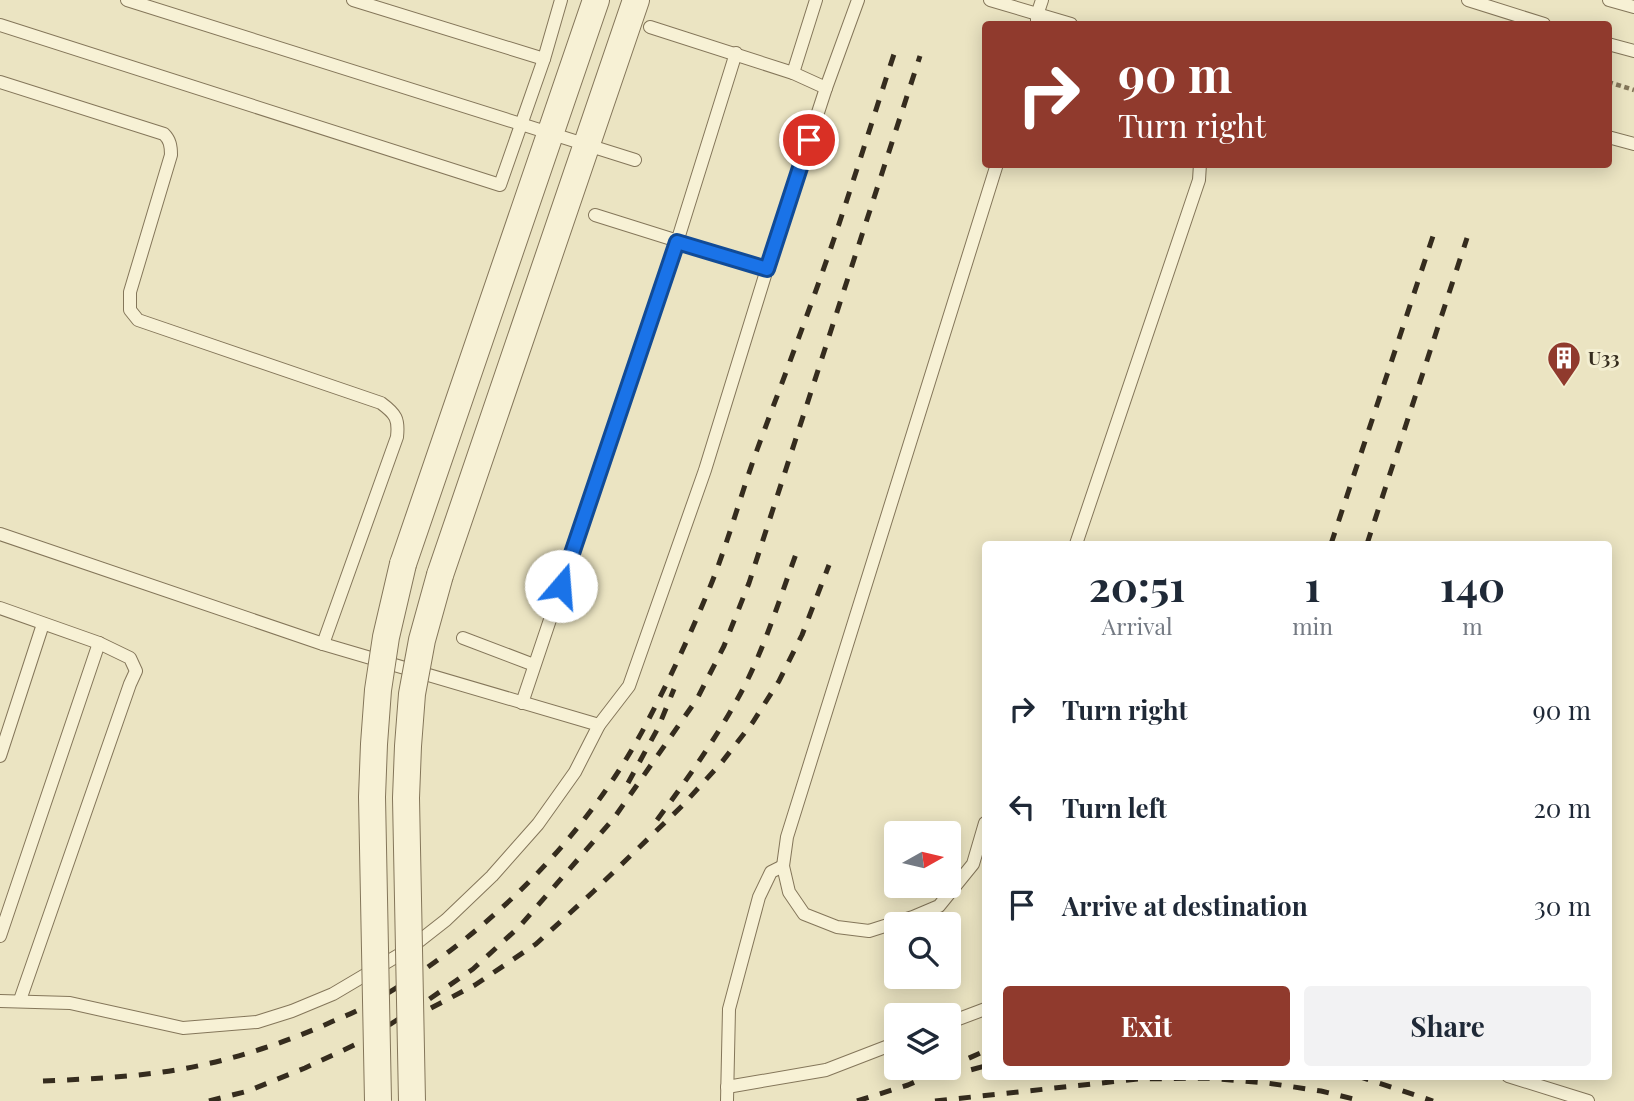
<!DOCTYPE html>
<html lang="en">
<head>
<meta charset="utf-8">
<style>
	:root { --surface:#fff; --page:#f2f2f3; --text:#1f2937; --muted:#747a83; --accent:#903a2d }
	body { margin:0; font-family:"Playfair Display",serif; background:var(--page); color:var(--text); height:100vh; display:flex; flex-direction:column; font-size:26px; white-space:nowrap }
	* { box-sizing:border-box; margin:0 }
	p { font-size:23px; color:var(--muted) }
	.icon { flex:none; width:38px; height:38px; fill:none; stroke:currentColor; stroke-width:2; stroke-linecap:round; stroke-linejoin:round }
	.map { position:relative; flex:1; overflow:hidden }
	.details { position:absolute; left:982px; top:541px; width:630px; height:539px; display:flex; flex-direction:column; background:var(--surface); border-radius:7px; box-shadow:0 4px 18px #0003 }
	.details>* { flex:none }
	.hud { position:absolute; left:982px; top:21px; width:630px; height:147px; border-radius:7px; box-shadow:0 4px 18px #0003; background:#903a2d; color:#fff; overflow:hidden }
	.needle { width:46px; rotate:82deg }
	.controls { position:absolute; left:884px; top:821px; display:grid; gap:14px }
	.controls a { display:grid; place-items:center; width:77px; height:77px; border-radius:7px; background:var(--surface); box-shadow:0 4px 18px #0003; font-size:35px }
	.pin { position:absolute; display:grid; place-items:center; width:60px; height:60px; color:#fff; margin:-30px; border:4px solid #fff; border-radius:50%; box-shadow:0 2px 7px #0007 }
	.me { position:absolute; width:77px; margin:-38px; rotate:18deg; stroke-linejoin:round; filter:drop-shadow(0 0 5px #0008) }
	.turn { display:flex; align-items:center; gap:24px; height:147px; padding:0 21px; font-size:32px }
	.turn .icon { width:91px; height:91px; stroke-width:2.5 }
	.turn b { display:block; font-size:49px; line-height:60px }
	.eta { display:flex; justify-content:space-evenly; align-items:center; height:119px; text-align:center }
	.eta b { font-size:42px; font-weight:700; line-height:49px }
	.button { display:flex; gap:14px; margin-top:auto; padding:14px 21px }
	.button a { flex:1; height:80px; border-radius:7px; background:var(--accent); color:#fff; font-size:28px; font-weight:700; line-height:80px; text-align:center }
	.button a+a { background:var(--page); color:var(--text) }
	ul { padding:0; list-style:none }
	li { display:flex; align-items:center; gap:21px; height:98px; padding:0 21px }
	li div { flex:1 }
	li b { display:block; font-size:26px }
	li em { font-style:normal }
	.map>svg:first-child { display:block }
</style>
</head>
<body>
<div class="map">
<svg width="1634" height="1101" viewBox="0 0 1634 1101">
	<rect width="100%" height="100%" fill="#ebe4c2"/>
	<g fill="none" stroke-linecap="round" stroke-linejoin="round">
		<!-- lane casing -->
		<g stroke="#84765a" stroke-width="14">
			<g id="lane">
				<polyline points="127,0 635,160"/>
				<polyline points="353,0 544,59"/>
				<polyline points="990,0 1071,24"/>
				<polyline points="1468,0 1544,24"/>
				<polyline points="1609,0 1634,7"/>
				<polyline points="1037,24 1037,15 1042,0"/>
				<polyline points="0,25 500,185 544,59 561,0"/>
				<polyline points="650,27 793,73 826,88"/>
				<polyline points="1608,44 1634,51"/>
				<polyline points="793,73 816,0"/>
				<path d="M0,82L164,134C170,140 171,146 171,155L130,292V310L138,320L381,403C396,414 399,419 397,437L323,644"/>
				<polyline points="1608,137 1634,144"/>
				<polyline points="595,215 767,269"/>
				<polyline points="0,534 323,644 599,725"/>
				<polyline points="1076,544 1199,180 1200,164"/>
				<polyline points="0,608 99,643 130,658 136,671 130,684 20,1000"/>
				<polyline points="463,638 534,665"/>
				<polyline points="522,703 677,242 736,53"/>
				<polyline points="0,756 43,624"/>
				<polyline points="985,823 973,864 939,906 913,917 869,931 837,927 804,914 789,892 783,866 787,837 997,164"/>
				<polyline points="0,936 99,643"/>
				<polyline points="0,1001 70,1003 183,1028 257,1022 292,1011 333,994 409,949 446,920 492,876 538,824 575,772 599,725 629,686 705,470 767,269 826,88 858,0"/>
				<polyline points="948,1023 985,1009"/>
				<polyline points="1508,1076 1588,1101"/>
				<polyline points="727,1087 826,1070 896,1043"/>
				<polyline points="727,1101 729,1009 759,897 771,872 783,866"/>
			</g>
		</g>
		<!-- street casing -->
		<g stroke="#84765a" stroke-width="28">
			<g id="street">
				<polyline points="403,564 596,0"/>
				<polyline points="440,575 636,0"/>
			</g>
		</g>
		<!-- path -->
		<polyline stroke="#84765a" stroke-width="4.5" stroke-dasharray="5 3.5" stroke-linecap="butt" points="1608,82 1634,90"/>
		<!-- lane -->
		<use href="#lane" stroke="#f7f1d5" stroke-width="12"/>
		<!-- street -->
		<use href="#street" stroke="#f7f1d5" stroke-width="26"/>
		<!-- rail -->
		<g stroke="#352c1e" stroke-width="5" stroke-dasharray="12 12" stroke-linecap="butt">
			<polyline points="1331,544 1435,230"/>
			<polyline points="1367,544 1467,238"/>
			<polyline points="628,783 658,728 674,689"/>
			<path d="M657,820C689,777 720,733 745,685C766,643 780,598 796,554"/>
			<polyline points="431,1008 475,985 536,944 594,891 682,806 722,762 753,722 779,681 802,635 829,565"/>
			<polyline points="369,1038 428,1000 473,969 519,927 614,818 697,699 724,646 749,583 920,56"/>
			<polyline points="948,1076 985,1066"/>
			<polyline points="1357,1076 1433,1101"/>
			<path d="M43,1081C90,1079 136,1077 182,1069C232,1060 282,1044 329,1023C340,1018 351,1014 362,1008C477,945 582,844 644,728C669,681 692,631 712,582C729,539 741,494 757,450C784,377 812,304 837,230C857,170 876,109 896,48"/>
			<polyline points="209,1101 248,1091 305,1068 378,1034"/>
			<polyline points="857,1101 908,1085 985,1051"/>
			<polyline points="935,1101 1138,1079 1208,1078 1267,1083 1321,1091 1362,1101"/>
		</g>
		<!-- street-bridge casing -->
		<g stroke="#84765a" stroke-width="28" stroke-linecap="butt">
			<g id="street-bridge">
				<polyline points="378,1101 372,797 374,744 378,690 386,637 403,564"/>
				<polyline points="412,1101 406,798 408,746 412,694 422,640 440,575"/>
			</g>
		</g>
		<!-- street-bridge -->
		<use href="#street-bridge" stroke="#f7f1d5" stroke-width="26"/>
	</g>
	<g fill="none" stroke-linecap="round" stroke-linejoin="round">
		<!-- route casing -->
		<g stroke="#114b97" stroke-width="18">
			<polyline id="route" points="561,586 677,242 767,269 809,140"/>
		</g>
		<!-- route -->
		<use href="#route" stroke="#1a73e8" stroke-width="12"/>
	</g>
	<!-- icons -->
	<defs>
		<g id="building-pin" transform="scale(1.75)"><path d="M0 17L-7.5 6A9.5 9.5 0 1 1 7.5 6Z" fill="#903a2d" stroke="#f3eed1"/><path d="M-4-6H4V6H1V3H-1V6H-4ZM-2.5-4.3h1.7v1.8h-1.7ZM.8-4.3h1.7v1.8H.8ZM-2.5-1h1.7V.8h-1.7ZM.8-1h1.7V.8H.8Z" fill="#fff"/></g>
	</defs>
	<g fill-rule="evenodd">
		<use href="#building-pin" x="1564" y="358"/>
	</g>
	<g text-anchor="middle" stroke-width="6" stroke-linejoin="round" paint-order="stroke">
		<!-- poi labels -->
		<g font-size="19" font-weight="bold" fill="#352c1e" stroke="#f3eed1" text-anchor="start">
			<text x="1588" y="365">U33</text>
		</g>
	</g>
</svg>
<div class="controls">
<a><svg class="needle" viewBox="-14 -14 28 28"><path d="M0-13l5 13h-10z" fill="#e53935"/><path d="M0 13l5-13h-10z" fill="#747a83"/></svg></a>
<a><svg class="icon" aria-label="search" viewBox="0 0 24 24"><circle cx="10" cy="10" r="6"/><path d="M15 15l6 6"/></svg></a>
<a><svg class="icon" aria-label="layers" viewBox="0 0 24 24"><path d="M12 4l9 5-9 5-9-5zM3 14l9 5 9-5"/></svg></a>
</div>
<div class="pin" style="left:809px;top:140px;background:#d93025"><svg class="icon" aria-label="arrive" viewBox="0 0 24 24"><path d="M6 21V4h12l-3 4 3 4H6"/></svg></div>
<svg class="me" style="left:561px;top:586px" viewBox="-20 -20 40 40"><circle r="19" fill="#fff"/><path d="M0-13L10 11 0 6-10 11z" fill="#1a73e8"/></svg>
<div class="hud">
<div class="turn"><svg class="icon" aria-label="right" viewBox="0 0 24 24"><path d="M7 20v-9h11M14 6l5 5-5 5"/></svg><div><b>90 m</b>Turn right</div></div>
</div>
<section class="details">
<div class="eta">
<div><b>20:51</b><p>Arrival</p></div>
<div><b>1</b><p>min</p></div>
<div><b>140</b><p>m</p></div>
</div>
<ul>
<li><svg class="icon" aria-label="right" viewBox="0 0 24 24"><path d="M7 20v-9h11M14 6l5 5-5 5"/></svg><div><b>Turn right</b></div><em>90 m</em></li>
<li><svg class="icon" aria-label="left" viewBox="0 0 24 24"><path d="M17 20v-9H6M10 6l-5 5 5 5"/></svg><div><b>Turn left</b></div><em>20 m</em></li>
<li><svg class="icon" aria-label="arrive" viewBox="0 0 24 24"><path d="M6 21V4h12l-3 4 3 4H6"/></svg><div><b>Arrive at destination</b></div><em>30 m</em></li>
</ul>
<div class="button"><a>Exit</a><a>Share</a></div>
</section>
</div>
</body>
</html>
